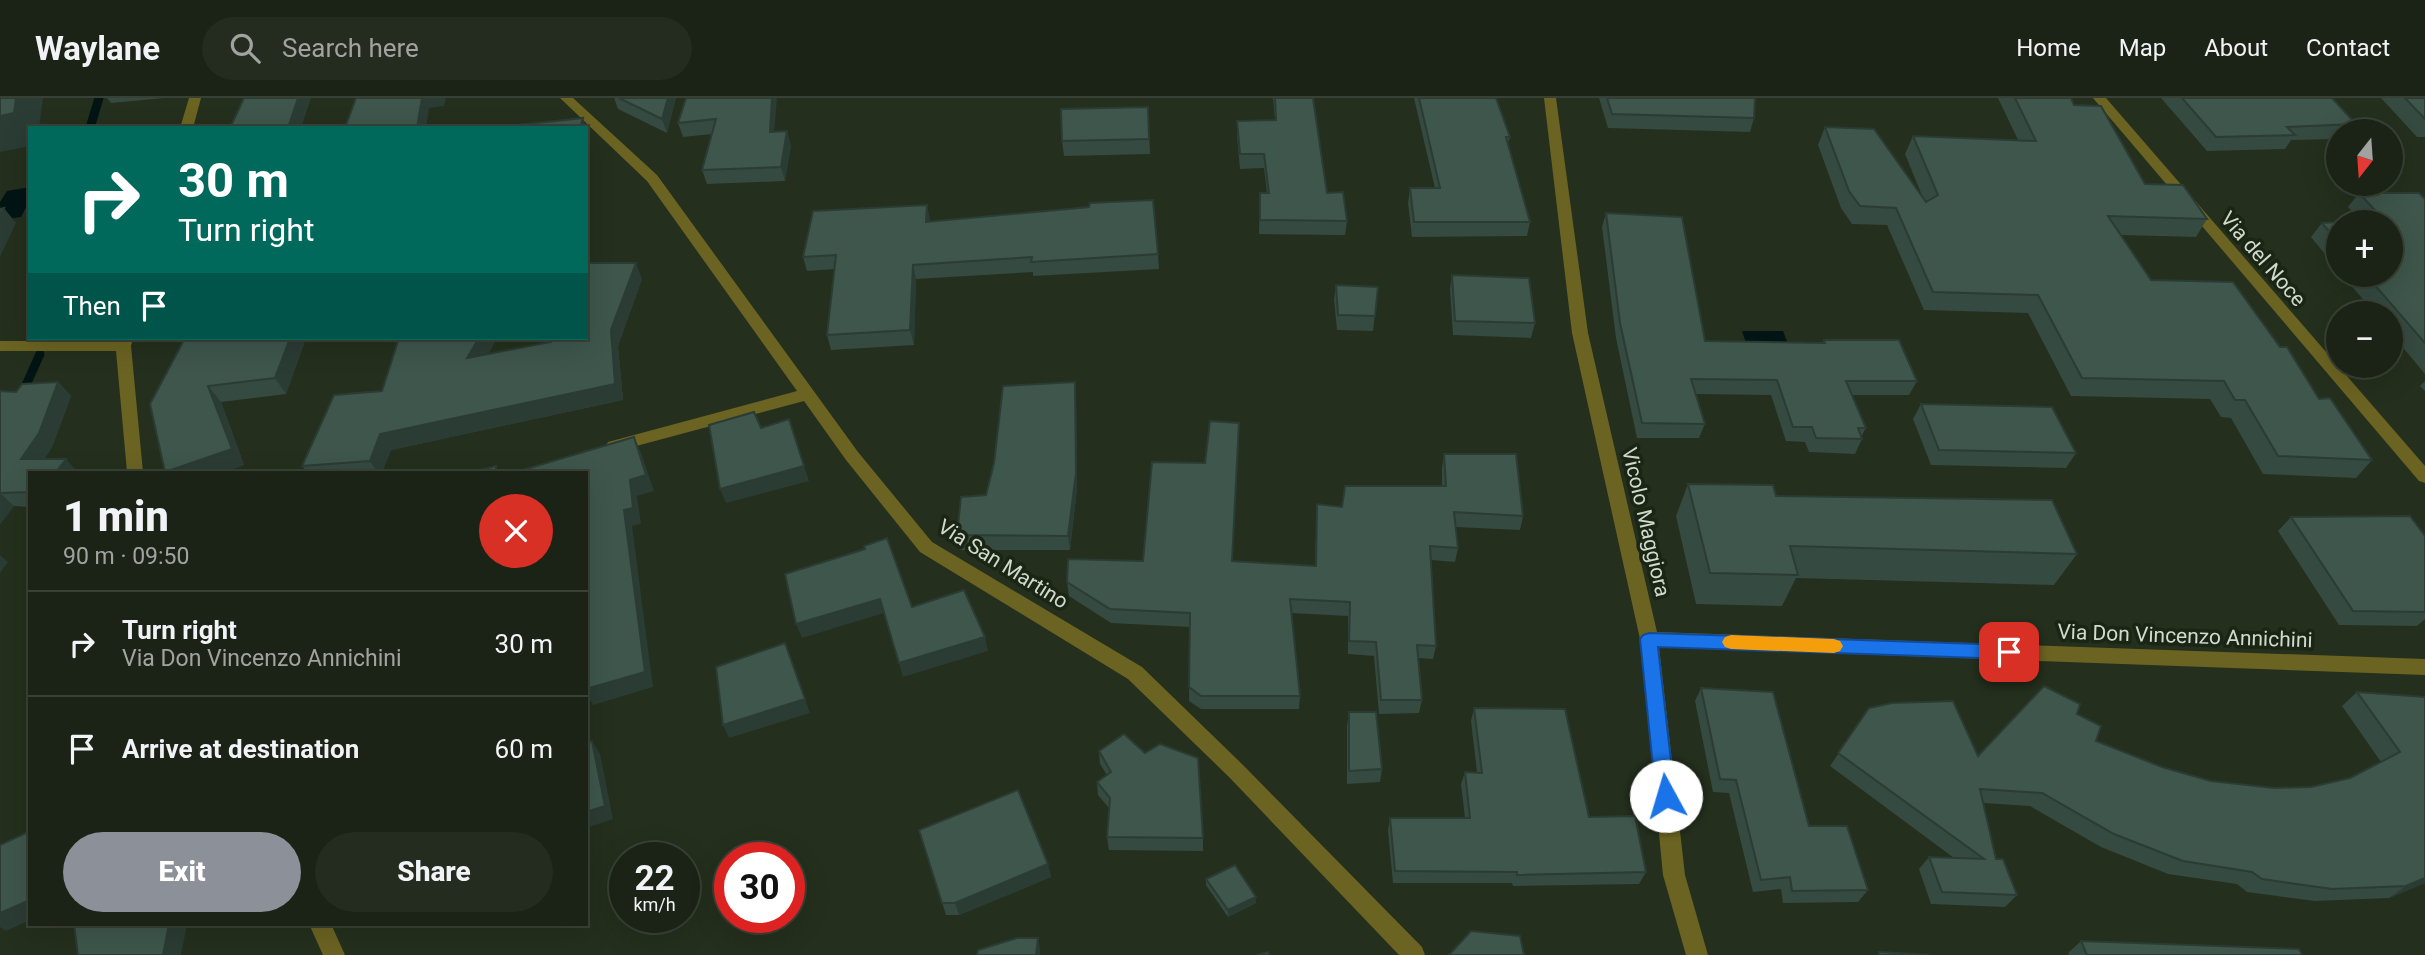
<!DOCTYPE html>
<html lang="en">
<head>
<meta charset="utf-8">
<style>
	:root { --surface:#1b2316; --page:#242b1f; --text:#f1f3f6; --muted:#a0a4a1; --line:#394035; --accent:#8c9099 }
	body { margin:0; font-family:Roboto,sans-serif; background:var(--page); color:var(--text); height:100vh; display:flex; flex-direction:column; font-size:26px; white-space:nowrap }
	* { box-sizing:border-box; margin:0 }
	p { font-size:23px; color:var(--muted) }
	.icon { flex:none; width:38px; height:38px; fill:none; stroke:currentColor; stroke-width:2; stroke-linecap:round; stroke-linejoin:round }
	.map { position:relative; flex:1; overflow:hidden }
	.sheet { position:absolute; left:28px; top:373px; width:560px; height:455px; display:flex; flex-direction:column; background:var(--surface); border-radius:0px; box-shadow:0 7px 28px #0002,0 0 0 2px var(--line) }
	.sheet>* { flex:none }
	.guide { position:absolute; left:28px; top:28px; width:560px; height:214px; border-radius:0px; box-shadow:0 7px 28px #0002,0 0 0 2px var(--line); background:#00695c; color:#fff; overflow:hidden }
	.needle { width:46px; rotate:197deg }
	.tools { position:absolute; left:2326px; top:21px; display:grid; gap:14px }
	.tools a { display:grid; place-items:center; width:77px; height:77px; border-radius:50%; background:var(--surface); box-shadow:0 7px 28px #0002,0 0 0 2px var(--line); font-size:35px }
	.speed { position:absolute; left:609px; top:744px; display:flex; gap:14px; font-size:35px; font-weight:700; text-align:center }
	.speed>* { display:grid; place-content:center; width:91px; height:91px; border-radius:50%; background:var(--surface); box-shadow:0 7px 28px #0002,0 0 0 2px var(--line); line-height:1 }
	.speed small { font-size:18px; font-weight:400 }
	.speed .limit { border:10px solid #d22; background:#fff; color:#111 }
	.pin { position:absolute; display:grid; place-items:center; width:60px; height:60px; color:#fff; margin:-30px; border-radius:14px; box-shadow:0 4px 10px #0006 }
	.me { position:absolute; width:77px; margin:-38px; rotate:354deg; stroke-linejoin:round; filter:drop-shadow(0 0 5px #0008) }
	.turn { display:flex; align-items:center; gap:24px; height:147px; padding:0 35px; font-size:32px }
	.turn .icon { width:91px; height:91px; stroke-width:2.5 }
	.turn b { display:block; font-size:49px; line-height:60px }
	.then { display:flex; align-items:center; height:66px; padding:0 35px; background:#0003; gap:14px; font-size:26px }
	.round { display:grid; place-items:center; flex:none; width:74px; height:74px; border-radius:37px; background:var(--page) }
	.summary { display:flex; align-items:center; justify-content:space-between; height:119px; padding:0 35px }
	h1 { font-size:42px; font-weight:800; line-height:52px }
	.button { display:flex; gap:14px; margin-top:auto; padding:14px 35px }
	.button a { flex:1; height:80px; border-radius:42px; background:var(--accent); color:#fff; font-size:28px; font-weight:800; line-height:80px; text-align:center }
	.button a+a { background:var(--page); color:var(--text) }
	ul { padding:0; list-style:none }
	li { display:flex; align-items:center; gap:21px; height:105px; padding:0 35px; border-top:2px solid var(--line) }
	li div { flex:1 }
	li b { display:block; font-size:26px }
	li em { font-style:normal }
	header { display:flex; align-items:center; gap:42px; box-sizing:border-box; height:98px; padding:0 35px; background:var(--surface); border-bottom:2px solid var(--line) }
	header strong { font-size:33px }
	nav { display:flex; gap:38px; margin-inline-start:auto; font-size:24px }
	.search { width:490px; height:63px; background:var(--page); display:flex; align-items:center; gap:18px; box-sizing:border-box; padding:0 24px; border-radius:38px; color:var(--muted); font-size:26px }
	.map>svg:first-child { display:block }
</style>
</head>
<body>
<header>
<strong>Waylane</strong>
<div class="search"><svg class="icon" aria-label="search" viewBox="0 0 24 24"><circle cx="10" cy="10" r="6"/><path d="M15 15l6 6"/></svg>Search here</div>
<nav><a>Home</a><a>Map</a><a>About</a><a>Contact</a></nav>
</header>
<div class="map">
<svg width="2425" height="857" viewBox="0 0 2425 857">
	<rect width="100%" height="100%" fill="#242f1d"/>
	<!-- water -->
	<g fill="#021414">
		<polygon points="30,89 30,102 21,119 1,122 0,104 7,93"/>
		<polygon points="1742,233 1783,233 1788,246 1746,245"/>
	</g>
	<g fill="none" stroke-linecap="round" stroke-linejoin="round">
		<!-- stream -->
		<g stroke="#021414" stroke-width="9">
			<polyline points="90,30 99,0"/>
			<polyline points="22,296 40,256"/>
		</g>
		<!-- minor -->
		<g fill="#6b6322" fill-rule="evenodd">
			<polygon points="189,0 201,0 193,30 180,30"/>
			<polygon points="560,0 573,0 657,77 858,354 932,444 1142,569 1243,667 1422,849 1425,857 1399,857 1229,679 1128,581 920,454 846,362 804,303 614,354 608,352 606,348 608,344 797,293 647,83"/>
			<polygon points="1544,0 1556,0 1588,235 1657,534 2425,561 2425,577 1659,549 1685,777 1708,857 1686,857 1663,777 1640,541 1572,235"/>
			<polygon points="2093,0 2106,0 2425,368 2425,385 2419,383"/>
			<polygon points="117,240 133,240 131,248 143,374 127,374 116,253 0,253 0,243 117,243"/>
			<polygon points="309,826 331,826 345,857 323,857"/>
		</g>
	</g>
	<!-- wall -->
	<g fill="#354a40">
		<polygon points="107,0 164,0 111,5"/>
		<polygon points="614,0 676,0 667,35 618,11"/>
		<polygon points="686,0 775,34 791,47 785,83 707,86 702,72 712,36 683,39 678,25"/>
		<polygon points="1273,0 1313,0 1327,95 1347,123 1345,137 1259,136 1260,95 1267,95 1264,70 1240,71 1237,38 1237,23 1275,22"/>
		<polygon points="1414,0 1496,0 1510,39 1508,45 1530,124 1527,138 1412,139 1408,105 1410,90 1435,90"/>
		<polygon points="1599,0 1755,0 1754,20 1750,34 1608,30"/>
		<polygon points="1998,0 2071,0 2074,7 2145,86 2207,121 2196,139 2121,137 2151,182 2319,301 2372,362 2356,380 2263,376 2231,320 2221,319 2210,301 2071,298 2028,215 1924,212 1887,127 1852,126 1841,110 1818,47 1825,29 1923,100 1905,56 1913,38 2018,42"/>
		<polygon points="2161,0 2332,0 2356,26 2351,33 2338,33 2338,41 2291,42 2285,51 2207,53"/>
		<polygon points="2381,0 2425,0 2425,39 2417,39"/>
		<polygon points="1148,9 1150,56 1064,58 1062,43"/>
		<polygon points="2359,95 2425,101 2425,276 2390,234 2390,215 2375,215 2342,177 2390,177 2361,124 2348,109"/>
		<polygon points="1606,115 1705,243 1823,245 1824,242 1917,283 1909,297 1852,297 1866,330 1861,339 1862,341 1855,356 1809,354 1805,344 1786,343 1771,297 1695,296 1705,326 1699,340 1637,340 1616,240 1602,129"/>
		<polygon points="930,121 930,124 1158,156 1159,171 1033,178 1033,174 916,181 914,247 831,252 827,237 835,171 807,173 803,159"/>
		<polygon points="2338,124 2338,172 2311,139 2322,125"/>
		<polygon points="1452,177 1535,225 1531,240 1453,237 1450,191"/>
		<polygon points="642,181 618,248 623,302 391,352 382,374 307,374 302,368 382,293 398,243 384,243 382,240 497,240 488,256 551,244"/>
		<polygon points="1336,187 1378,189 1373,233 1337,232 1334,201"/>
		<polygon points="183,240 306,240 286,296 221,304 244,367 225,374 165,374 184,240"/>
		<polygon points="2425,283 2425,293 2420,288"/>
		<polygon points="58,284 71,298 52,349 44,361 30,374 30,409 14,408 0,426 0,293 16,294"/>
		<polygon points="1075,284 1076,298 1077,390 1070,452 960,452 957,437 986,397"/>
		<polygon points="1921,306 2076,355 2066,370 1931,367 1913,321"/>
		<polygon points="1239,339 1232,463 1315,468 1317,406 1342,409 1442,388 1442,370 1444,356 1523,418 1520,432 1456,429 1458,450 1455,464 1431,462 1436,548 1433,561 1418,560 1422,602 1419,615 1379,616 1374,558 1348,556 1348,518 1291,515 1300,598 1299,611 1201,611 1189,603 1190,529 1111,525 1069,498 1067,484 1143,463 1205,365"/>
		<polygon points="1688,386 1776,398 2077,456 2054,487 1796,480 1782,508 1696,506 1676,418"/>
		<polygon points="2291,419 2425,438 2425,521 2417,528 2339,527 2278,433"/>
		<polygon points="1701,590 1809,728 1868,792 1858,804 1783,805 1781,791 1753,794 1729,695 1713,694 1695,603"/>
		<polygon points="2357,594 2425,599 2425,785 2389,800 2315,803 2247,794 2237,786 2168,776 2101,749 2030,708 1983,705 1996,761 2017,797 2005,809 1931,806 1919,771 1929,759 1954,760 1830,668 1869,610 1978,658 2077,616 2096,643 2162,669 2211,683 2274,690 2311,689 2350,680 2381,664 2342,608"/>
		<polygon points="1474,610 1589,719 1646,774 1639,786 1513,788 1512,785 1393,785 1388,732 1390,720 1465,720 1461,686 1465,674 1477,674 1471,623"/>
		<polygon points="1349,614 1382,671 1380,684 1347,686 1347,628"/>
		<polygon points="1099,653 1203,740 1203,753 1109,752 1107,739 1109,710 1098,697 1097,684 1107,677 1100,666"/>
		<polygon points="919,732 1048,766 1051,779 959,817 946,817"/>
		<polygon points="1206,781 1256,799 1256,805 1228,819 1206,787"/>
		<polygon points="2081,843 2302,857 2069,857 2068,855"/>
	</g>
	<!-- shaded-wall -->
	<g fill="#2b3c34">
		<polygon points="16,0 43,0 39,30 30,30 30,48 0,54 0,18"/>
		<polygon points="298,0 311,0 301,30 288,30"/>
		<polygon points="422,0 446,0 444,8 429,10 426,30 417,30"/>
		<polygon points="668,0 676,0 667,35 662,21"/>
		<polygon points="772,0 777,0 773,48 770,34"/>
		<polygon points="583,20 586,30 580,30"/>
		<polygon points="787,33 791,47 785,83 781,69"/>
		<polygon points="927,107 930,121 929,139 926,124"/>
		<polygon points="4,110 16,125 0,159 0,119"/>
		<polygon points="636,165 642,181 618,248 623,302 391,352 382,374 377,374 370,363 380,336 611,232"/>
		<polygon points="913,167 916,181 914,247 910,232"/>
		<polygon points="290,240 306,240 286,296 275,280"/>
		<polygon points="479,240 497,240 476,276 467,260"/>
		<polygon points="58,284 71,298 52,349 34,374 21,361"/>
		<polygon points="1075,284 1076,298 1077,390 1070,452 1068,438"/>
		<polygon points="208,288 221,304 244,367 225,374 167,374"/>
		<polygon points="789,321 809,383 726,405 720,391"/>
		<polygon points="634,339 641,355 654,393 637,398 641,426 632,428 653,589 593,607 586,595 586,591 624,412 630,382"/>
		<polygon points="66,361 78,374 56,374"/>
		<polygon points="0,395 14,408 0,426"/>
		<polygon points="0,457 8,464 0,475"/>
		<polygon points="880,501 884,515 802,540 796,526"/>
		<polygon points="985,539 988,553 903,579 899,565"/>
		<polygon points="785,545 810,615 729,640 723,627"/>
		<polygon points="592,643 600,656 613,721 586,730 586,714"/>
		<polygon points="1048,766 1051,779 959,817 955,805"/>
		<polygon points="2425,780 2425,785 2389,800 2406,788"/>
		<polygon points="1256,799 1256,805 1228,819 1228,812"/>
		<polygon points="30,802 30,822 6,833 0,829 0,815"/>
		<polygon points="169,826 187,826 181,857 163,857"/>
		<polygon points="1038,840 1040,852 1040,857 1036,857"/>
	</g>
	<!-- building -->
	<g fill="#3e564b" stroke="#2b3c34" stroke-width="2">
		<polygon points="0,0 16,0 14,15 0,18"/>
		<polygon points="244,0 298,0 288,30 230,30"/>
		<polygon points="356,0 422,0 417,30 345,30"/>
		<polygon points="619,0 668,0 662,21"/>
		<polygon points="686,0 772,0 770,34 787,33 781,69 702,72 716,21 678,25"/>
		<polygon points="1275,0 1313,0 1327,95 1343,94 1347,123 1260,122 1260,95 1269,95 1264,56 1240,56 1237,23 1276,22"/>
		<polygon points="1419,0 1496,0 1510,39 1506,39 1530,124 1414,124 1410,90 1440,90"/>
		<polygon points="1607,0 1755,0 1754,20 1612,16"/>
		<polygon points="2015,0 2071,0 2074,7 2101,8 2145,86 2183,87 2207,121 2108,118 2151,182 2233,184 2280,249 2287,249 2319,301 2330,300 2372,362 2278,358 2245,302 2235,302 2224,283 2082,280 2038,197 1933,194 1896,110 1860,108 1849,93 1825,29 1874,31 1926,104 1938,97 1913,38 2036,43"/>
		<polygon points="2182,0 2332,0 2356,26 2287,29 2295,37 2216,39"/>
		<polygon points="2405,0 2425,0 2425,21"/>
		<polygon points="1148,9 1149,41 1062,43 1061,11"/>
		<polygon points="583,20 580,30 506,30 507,28"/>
		<polygon points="2359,95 2419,95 2425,101 2425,245 2366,177 2390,177 2390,124 2344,124 2385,123"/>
		<polygon points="1153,102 1158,156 1031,164 1032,159 913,167 910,232 827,237 836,157 803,159 813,113 927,107 926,124 1089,109 1090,105"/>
		<polygon points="4,110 0,119 0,111"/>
		<polygon points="1606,115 1682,119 1705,243 1825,245 1824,242 1899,242 1917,283 1846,283 1866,330 1858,330 1862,341 1816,340 1812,329 1793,329 1777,282 1691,281 1705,326 1642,325 1620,225"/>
		<polygon points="2338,124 2338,144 2322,125"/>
		<polygon points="586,165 636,165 611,232 615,286 380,336 370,363 302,368 334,297 382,293 399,240 479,240 467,260 551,244 552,240 586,240"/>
		<polygon points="1452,177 1529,180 1535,225 1455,223"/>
		<polygon points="1336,187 1378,189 1375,218 1338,217"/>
		<polygon points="185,240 290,240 275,280 208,288 232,351 165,374 150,306"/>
		<polygon points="58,284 39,335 21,361 66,361 56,374 30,374 30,394 0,395 0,293 16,294 22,286"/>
		<polygon points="1075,284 1076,375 1068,438 957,437 961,399 986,397 994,365 1003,288"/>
		<polygon points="1921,306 2052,309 2076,355 1939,352"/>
		<polygon points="754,314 761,330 789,321 804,368 720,391 709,327"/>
		<polygon points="1210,323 1239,325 1232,463 1316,468 1317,406 1342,409 1345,388 1446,388 1444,356 1516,356 1523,418 1454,414 1458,450 1430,448 1436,548 1417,547 1422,602 1381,602 1376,544 1349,543 1350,504 1290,501 1300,598 1201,598 1189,589 1190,515 1110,511 1067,484 1068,461 1143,463 1152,364 1205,365"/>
		<polygon points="634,339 646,377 630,382 633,410 624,412 645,574 586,591 588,520 586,520 586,374 516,374"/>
		<polygon points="496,368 496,374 473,374"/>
		<polygon points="1688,386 1773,387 1776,398 2052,402 2077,456 1790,448 1798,477 1710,475"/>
		<polygon points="2410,418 2425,438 2425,514 2353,513 2291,419"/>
		<polygon points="887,440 912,509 964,492 985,539 899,565 880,501 796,526 785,476 865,451 864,448"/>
		<polygon points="785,545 805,601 723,627 716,569"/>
		<polygon points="2044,588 2080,606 2077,616 2101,628 2096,643 2162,669 2211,683 2274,690 2311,689 2350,680 2400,654 2357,594 2425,599 2425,780 2406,788 2332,791 2262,781 2252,774 2183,763 2114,736 2042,695 1980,691 1996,761 2003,761 2017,797 1942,794 1929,759 1984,761 1838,655 1869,610 1892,605 1953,603 1978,658"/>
		<polygon points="1701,590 1773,594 1809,728 1847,728 1868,792 1792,793 1790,779 1761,782 1736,682 1720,681"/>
		<polygon points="1474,610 1565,611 1589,719 1635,718 1646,774 1517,777 1517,774 1395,773 1390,720 1470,720 1465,674 1482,675"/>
		<polygon points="1349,614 1376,614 1382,671 1349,673"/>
		<polygon points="1124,636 1145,655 1160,646 1198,660 1203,740 1107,739 1110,700 1097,684 1111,674 1099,653"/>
		<polygon points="592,643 605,708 586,714 586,645"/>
		<polygon points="1018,692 1048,766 955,805 942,805 919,732"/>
		<polygon points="30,733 30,802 0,815 0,747"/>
		<polygon points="1235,767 1256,799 1228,812 1206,781"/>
		<polygon points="74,826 169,826 163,857 78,857"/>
		<polygon points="1471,833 1520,838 1524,857 1449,857"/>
		<polygon points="1017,840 1038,840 1036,857 977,857 978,852"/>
		<polygon points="2081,843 2299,851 2302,857 2087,857"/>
		<polygon points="1268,854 1269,857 1257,857"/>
		<polygon points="1879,854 1929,857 1879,857"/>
	</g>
	<!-- route -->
	<polygon fill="#1a73e8" stroke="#114b97" stroke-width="2" points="1649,535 2009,547 2015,549 2018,554 2015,559 2009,561 1658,549 1675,698 1672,704 1666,707 1659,704 1656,698 1640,541 1643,537"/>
	<!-- slow -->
	<polygon fill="#f59e0b" points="1731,537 1834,541 1840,543 1843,548 1840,553 1834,555 1731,551 1725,549 1722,544 1725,539"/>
	<g text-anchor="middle" stroke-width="7" stroke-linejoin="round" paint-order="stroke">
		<!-- street labels -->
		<g font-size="21" fill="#d2d9ce" stroke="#1a2514">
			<text transform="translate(2263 161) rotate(49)" y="7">Via del Noce</text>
			<text transform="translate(1646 424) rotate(77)" y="7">Vicolo Maggiora</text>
			<text transform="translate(1003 466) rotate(32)" y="7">Via San Martino</text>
			<text transform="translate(2185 538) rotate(2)" y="7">Via Don Vincenzo Annichini</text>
		</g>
	</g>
</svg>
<div class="tools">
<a><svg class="needle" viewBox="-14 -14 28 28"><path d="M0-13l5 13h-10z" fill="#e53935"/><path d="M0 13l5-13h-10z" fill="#a0a4a1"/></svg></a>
<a>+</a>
<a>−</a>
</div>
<div class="speed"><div>22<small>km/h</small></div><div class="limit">30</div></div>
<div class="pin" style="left:2009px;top:554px;background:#d93025"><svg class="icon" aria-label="arrive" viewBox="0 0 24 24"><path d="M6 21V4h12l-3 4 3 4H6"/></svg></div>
<svg class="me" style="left:1666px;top:698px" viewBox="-20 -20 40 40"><circle r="19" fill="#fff"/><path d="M0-13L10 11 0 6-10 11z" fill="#1a73e8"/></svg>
<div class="guide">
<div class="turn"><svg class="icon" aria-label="right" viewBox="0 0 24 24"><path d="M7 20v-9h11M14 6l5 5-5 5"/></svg><div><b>30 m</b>Turn right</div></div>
<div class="then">Then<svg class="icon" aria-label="arrive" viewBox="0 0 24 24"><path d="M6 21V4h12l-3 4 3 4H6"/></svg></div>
</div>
<section class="sheet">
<div class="summary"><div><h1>1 min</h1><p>90 m · 09:50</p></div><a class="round" style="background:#d93025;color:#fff"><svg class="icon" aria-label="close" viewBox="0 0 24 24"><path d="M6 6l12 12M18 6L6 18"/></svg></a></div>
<ul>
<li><svg class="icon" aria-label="right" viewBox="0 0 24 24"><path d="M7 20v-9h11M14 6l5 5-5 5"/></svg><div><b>Turn right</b><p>Via Don Vincenzo Annichini</p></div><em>30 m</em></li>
<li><svg class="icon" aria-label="arrive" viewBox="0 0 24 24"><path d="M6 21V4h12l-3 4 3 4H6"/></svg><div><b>Arrive at destination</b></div><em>60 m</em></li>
</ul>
<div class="button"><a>Exit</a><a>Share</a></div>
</section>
</div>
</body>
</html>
